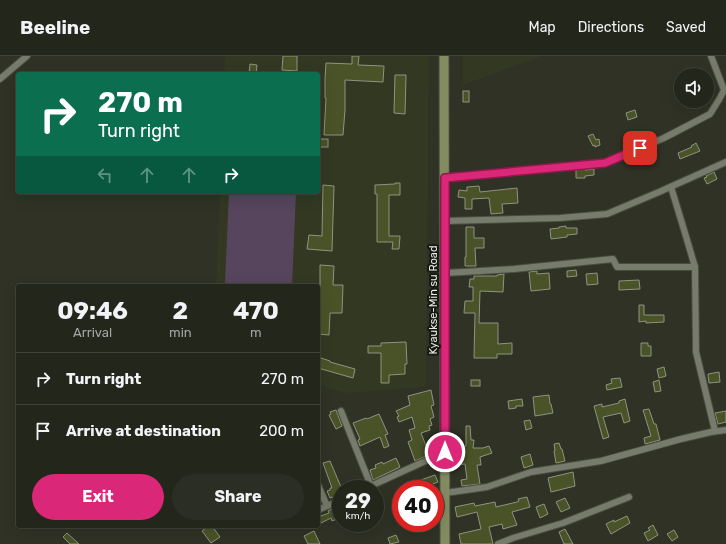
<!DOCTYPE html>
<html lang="en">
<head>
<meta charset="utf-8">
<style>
	:root { --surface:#23261b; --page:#2b2e24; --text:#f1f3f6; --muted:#a3a5a3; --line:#40433a; --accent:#db2777 }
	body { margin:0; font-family:Rubik,sans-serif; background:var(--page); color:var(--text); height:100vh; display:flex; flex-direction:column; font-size:15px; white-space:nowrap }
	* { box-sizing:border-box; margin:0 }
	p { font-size:13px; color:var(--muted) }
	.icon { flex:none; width:22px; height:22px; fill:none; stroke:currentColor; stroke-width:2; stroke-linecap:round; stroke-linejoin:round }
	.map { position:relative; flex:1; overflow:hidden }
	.panel { position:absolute; left:16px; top:228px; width:304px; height:244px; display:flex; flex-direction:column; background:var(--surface); border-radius:4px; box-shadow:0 4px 16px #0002,0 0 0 1px var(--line) }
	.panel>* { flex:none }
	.hud { position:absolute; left:16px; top:16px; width:304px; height:122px; border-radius:4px; box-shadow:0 4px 16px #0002,0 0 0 1px var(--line); background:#0b6e4f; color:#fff; overflow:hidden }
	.fabs { position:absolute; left:674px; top:12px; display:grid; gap:8px }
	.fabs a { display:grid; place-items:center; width:40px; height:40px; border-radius:50%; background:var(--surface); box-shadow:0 4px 16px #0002,0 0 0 1px var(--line); font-size:20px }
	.speed { position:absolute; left:332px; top:424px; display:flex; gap:8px; font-size:20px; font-weight:700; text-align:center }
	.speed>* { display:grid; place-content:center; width:52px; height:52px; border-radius:50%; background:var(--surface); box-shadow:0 4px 16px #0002,0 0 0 1px var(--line); line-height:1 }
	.speed small { font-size:10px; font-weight:400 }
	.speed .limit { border:6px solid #d22; background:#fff; color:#111 }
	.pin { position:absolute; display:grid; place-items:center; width:34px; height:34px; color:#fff; margin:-17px; border-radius:8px; box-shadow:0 2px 6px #0006 }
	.me { position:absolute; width:44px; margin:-22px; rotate:0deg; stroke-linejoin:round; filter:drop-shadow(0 0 3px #0008) }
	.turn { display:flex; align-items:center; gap:14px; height:84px; padding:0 16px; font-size:18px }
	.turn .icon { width:52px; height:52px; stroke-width:2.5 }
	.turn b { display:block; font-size:28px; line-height:34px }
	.lanes { display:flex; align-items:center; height:38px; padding:0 16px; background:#0003; justify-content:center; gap:20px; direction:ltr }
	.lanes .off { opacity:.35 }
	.eta { display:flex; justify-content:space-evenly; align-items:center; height:68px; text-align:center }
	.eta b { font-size:24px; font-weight:700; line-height:28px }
	.button { display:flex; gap:8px; margin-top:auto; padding:8px 16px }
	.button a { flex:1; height:46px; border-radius:24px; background:var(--accent); color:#fff; font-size:16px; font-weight:700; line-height:46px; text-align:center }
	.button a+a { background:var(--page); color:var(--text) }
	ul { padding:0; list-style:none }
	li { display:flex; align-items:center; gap:12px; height:52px; padding:0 16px; border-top:1px solid var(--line) }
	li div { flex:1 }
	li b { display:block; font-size:15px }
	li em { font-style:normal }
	header { display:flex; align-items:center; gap:24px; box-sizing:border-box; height:56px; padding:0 20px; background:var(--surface); border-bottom:1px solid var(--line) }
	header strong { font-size:19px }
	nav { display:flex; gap:22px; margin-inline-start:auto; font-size:14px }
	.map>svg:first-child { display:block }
</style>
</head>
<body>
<header>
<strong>Beeline</strong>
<nav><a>Map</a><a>Directions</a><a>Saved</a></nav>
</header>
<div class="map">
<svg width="726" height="488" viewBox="0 0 726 488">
	<rect width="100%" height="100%" fill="#2f3224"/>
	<!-- built -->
	<g fill="#333823">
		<polygon points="225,0 429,0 426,331 347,337 318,330 318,230 216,230 220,136 318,136 318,18 224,18"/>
		<polygon points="463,0 542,0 463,29"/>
	</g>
	<!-- green -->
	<polygon fill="#56455c" points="229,136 296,136 292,230 225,228"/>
	<!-- building -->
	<g fill="#4a5327" stroke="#8f9382">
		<polygon points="283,0 297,0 297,15 282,14"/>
		<polygon points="352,0 359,0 358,9 384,10 383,26 345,24 345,54 343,79 324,79 326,42 325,42 325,23 326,7 352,8"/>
		<polygon points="250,8 257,9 256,18 249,18"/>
		<polygon points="395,19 406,19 405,58 394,57"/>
		<rect x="463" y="35" width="6" height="11"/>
		<polygon points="635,54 637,61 628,64 626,57"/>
		<polygon points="593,78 596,84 599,83 600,89 595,91 595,89 593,90 588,80"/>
		<rect x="318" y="83" width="10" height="8"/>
		<polygon points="696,87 700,95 680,103 678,97 692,91 691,90"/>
		<polygon points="585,113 585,114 594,113 594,119 585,120 585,122 576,122 576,114"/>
		<polygon points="714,116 717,123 707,128 704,122 707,121 706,120"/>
		<polygon points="395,127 400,127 400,139 389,139 389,180 400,180 399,193 392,193 393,186 377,186 377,138 375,138 375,129 395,128"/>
		<polygon points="323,129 334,130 332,195 307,193 309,179 322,180"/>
		<polygon points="479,130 480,136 517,132 518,147 502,148 503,157 491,158 489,142 472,143 472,153 465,153 465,142 458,141 459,134 467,135 467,131"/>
		<polygon points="566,170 566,172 577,172 577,178 567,179 567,181 551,183 550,173 559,172 559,171"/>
		<polygon points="466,171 474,171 474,182 484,182 484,192 475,192 476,210 465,210 465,201 466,201"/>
		<polygon points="320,209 334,210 333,229 343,229 342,257 330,257 329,279 318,278 319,255 318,255 318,242 320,242"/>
		<polygon points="576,214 577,220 567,221 567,215"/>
		<polygon points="537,215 537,218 549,217 550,233 531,235 529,216"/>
		<polygon points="597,217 598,228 587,229 586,218"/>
		<polygon points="504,218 503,236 480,235 479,267 498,267 498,288 512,287 512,298 497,298 497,302 474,302 475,257 464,257 465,245 473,245 473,231 469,231 470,223 474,223 474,220 497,220 497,219"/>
		<polygon points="639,224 640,233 619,234 619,225"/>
		<polygon points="639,249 644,249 644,259 664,259 664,266 646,267 646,265 639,266"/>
		<polygon points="406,286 407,308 405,308 405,318 389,319 389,327 381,327 381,297 368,297 368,290 381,290 381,287"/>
		<polygon points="641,287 648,287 648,290 651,290 651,300 641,300"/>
		<polygon points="318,301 330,305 330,306 355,313 353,322 318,312"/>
		<polygon points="664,311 666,320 659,322 657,313"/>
		<polygon points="719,316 720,326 709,327 708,318"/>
		<polygon points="620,322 622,331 607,334 606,329 612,327 611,323"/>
		<rect x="471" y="324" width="9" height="6"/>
		<polygon points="659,324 661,335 655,336 653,326"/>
		<polygon points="431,334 434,349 431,350 434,361 430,363 432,369 429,370 430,374 421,377 426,390 432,387 435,396 415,405 408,386 412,384 409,374 415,372 412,361 399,366 397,361 399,360 396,355 410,349 408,340"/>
		<polygon points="549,339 550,348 551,348 553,357 535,360 533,341"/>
		<polygon points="522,343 523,350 516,350 516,352 509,353 508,345"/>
		<polygon points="625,343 630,365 624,367 621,357 603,361 609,381 603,383 594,350 602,348 602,351 619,347 619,345"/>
		<polygon points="649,353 654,368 656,368 660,384 645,388 644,382 651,380 643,354"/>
		<polygon points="336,354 342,370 336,373 329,359 331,358 330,356"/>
		<polygon points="726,355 726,366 718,368 715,357"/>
		<polygon points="379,358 388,378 385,379 389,390 384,392 380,381 360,390 358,384 360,383 353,367 366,362 367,363"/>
		<polygon points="530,364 532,372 526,374 524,365"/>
		<polygon points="466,370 470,370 471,384 474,384 473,392 483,392 489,390 492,397 480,401 481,409 477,409 480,428 462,430 461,424 467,423 465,408 454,409 454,401 462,401 463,390 466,390"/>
		<polygon points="559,387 561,393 562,393 565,405 556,407 554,395 555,395 554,388"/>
		<polygon points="530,398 533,409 524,412 521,401"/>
		<polygon points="396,402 400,411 373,424 370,414 376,412 375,409 382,406 383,408"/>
		<polygon points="330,405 341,431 341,439 333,442 333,441 330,442 327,435 330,434 330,432 332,432 323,407"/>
		<polygon points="573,416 575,430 551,436 548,422"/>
		<polygon points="435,419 438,426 425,431 426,433 418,433 415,426"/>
		<polygon points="527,441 530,451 512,456 517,469 503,473 502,468 489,471 493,488 461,488 459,478 481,473 477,456 457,461 455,451 474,447 475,450 495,446 496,451 517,446 519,445 518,443"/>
		<polygon points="565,442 570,452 561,456 556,446"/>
		<polygon points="544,448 548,458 540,462 536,451"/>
		<polygon points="334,452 339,462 332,465 331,462 321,467 318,461 329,457 328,455"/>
		<polygon points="627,460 630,467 611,478 606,468 614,464 614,466"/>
		<polygon points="653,469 658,479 648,485 644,477 650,474 648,472"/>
		<polygon points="209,470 212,470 220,481 211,487 202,475"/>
		<polygon points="565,473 573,488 564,488 559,476"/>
		<polygon points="674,474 678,481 672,485 667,478"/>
		<polygon points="314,475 320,488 308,488 304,480"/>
		<polygon points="67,477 79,488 70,488 63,481"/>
		<polygon points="396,479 399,486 390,488 388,482"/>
	</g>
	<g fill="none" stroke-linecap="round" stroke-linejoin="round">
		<!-- street casing -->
		<g stroke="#4a4d40" stroke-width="8">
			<g id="street">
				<polyline points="0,23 27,0"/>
				<polyline points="445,122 605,107 664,82 710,58 720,42 724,34 711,0"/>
				<polyline points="671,131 685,177 695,211 696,296 715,375"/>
				<polyline points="445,165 560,162 607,158 659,136 726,106"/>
				<polyline points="445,217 514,213 613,203 617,211 695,211"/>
				<polyline points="341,355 371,430"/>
				<polyline points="318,429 327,450"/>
				<polyline points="364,433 445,396"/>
				<polyline points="445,437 487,431 531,416 601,405 681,383 711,376 726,374"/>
				<polyline points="318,454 341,444"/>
				<polyline points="498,488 513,482 563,467 629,441"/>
			</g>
		</g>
		<!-- secondary casing -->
		<g stroke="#4a4d40" stroke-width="11">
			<polyline id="secondary" points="444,0 445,488"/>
		</g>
		<!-- street -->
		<use href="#street" stroke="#777b6b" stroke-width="6"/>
		<!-- secondary -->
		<use href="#secondary" stroke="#838c61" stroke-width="9"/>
	</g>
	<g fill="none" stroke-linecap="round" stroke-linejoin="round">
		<!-- route casing -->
		<g stroke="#8e194d" stroke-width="10">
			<polyline id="route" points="445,396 445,122 605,107 640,92"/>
		</g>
		<!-- route -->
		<use href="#route" stroke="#db2777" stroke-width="7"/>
	</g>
	<g text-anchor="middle" stroke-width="4" stroke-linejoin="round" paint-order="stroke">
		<!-- street labels -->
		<g font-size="11" fill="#eaede4" stroke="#171913">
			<text transform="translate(433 244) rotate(-90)" y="4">Kyaukse-Min su Road</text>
		</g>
	</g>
</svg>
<div class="fabs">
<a><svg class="icon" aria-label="sound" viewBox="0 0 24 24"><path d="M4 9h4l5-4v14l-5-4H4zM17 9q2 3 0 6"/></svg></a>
</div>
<div class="speed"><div>29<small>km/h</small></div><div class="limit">40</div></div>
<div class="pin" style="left:640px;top:92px;background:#d93025"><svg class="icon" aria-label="arrive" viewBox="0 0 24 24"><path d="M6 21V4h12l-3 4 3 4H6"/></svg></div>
<svg class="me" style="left:445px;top:396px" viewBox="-20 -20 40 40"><circle r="17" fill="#db2777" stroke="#fff" stroke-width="3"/><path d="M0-11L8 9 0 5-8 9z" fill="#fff"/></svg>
<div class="hud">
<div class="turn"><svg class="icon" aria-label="right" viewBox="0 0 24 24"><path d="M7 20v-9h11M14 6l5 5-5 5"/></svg><div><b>270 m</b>Turn right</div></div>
<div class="lanes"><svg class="icon off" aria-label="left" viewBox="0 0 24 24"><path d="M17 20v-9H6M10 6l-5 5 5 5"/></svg><svg class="icon off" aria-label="ahead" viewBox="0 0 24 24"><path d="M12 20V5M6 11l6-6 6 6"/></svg><svg class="icon off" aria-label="ahead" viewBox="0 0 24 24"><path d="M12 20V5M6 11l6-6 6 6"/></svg><svg class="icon" aria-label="right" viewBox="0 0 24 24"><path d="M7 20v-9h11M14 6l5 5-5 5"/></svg></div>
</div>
<section class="panel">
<div class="eta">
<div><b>09:46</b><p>Arrival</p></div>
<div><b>2</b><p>min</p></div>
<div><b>470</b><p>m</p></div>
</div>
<ul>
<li><svg class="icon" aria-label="right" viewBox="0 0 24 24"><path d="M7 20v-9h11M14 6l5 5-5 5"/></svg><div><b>Turn right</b></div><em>270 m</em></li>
<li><svg class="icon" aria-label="arrive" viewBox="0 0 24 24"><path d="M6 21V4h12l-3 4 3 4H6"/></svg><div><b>Arrive at destination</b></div><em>200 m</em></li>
</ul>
<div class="button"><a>Exit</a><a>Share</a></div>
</section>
</div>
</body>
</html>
